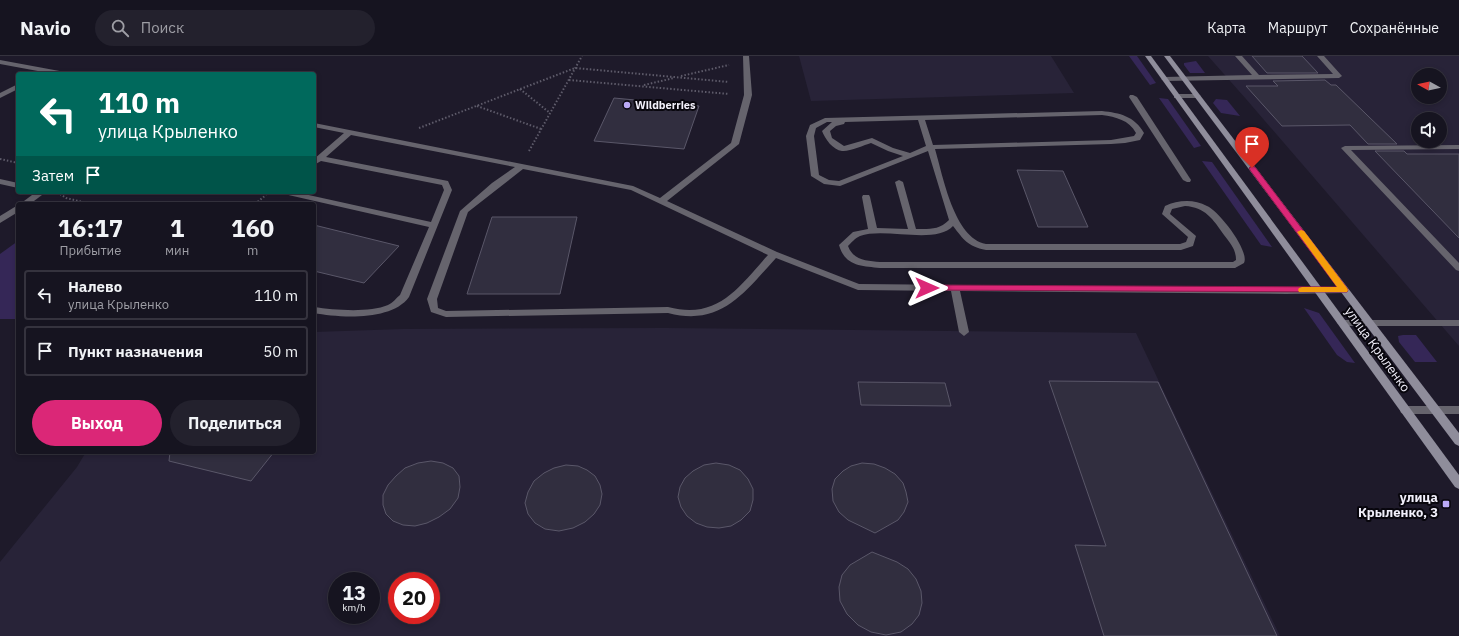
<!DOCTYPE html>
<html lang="ru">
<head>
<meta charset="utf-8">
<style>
	:root { --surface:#161420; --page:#23212d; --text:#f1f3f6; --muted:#9e9ea5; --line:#35333e; --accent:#db2777 }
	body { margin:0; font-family:"IBM Plex Sans",sans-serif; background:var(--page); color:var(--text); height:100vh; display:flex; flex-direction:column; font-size:15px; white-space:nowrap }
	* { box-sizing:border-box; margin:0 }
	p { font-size:13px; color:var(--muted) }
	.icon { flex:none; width:22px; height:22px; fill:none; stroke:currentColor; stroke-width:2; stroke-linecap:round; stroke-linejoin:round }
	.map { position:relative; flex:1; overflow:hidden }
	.side { position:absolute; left:16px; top:146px; width:300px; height:252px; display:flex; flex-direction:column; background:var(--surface); border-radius:4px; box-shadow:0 2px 6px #0003,0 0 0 1px var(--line) }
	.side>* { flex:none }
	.guide { position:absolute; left:16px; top:16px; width:300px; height:122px; border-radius:4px; box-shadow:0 2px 6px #0003,0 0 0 1px var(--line); background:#00695c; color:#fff; overflow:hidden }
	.needle { width:26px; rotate:278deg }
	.buttons { position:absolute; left:1411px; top:12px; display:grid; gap:8px }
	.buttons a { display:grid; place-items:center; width:36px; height:36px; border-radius:50%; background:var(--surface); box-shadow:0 2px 6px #0003,0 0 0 1px var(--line); font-size:20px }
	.speed { position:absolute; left:328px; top:516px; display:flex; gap:8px; font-size:20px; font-weight:700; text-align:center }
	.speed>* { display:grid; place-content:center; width:52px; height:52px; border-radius:50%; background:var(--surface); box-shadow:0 2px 6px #0003,0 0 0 1px var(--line); line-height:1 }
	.speed small { font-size:10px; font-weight:400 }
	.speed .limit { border:6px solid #d22; background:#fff; color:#111 }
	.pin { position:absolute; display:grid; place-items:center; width:34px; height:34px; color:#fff; margin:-41px -17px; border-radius:50% 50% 50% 0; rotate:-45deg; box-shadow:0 0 4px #0007 }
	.pin .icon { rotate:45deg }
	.me { position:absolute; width:44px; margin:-22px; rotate:90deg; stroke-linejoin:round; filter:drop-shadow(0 0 3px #0008) }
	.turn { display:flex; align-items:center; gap:14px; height:84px; padding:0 16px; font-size:18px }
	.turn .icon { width:52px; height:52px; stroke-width:2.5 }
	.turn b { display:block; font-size:28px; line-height:34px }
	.then { display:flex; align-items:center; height:38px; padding:0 16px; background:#0003; gap:8px; font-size:15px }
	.eta { display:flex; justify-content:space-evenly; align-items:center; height:68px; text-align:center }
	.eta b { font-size:24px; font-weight:700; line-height:28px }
	.button { display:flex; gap:8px; margin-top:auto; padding:8px 16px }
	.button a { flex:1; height:46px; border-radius:24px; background:var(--accent); color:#fff; font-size:16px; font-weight:700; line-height:46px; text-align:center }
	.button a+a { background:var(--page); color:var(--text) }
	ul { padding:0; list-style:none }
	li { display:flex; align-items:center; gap:12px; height:50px; margin:0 8px 6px; padding:0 8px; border:2px solid var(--line); border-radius:4px }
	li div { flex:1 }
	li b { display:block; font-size:15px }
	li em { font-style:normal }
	header { display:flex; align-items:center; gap:24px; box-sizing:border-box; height:56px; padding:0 20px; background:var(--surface); border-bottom:1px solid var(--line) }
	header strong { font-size:19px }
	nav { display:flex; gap:22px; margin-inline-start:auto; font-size:14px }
	.search { width:280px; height:36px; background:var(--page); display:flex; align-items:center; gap:10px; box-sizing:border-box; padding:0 14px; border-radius:22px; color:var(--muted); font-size:15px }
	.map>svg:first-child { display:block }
</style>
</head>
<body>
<header>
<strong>Navio</strong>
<div class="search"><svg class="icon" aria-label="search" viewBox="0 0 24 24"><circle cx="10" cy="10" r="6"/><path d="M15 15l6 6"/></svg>Поиск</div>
<nav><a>Карта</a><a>Маршрут</a><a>Сохранённые</a></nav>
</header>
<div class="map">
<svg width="1459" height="580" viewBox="0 0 1459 580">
	<rect width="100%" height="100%" fill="#1e1a2a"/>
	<!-- built -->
	<g fill="#282338" fill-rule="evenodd">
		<polygon points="799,0 1051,0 1074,37 811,45"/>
		<path d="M1208,0H1459V290L1246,43ZM1418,19H1440V41H1418ZM1418,63H1440V85H1418Z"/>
		<path d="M666,272L1136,277L1280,580H0V506L77,411L86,396H314V276L403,273ZM337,525H371V559H337ZM397,525H431V559H397Z"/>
	</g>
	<!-- green -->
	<g fill="#352757">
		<polygon points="1129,0 1137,0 1156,27 1150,29"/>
		<polygon points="1196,5 1205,17 1190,17 1184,9 1184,7"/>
		<polygon points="1159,42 1168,43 1201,90 1194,92"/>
		<polygon points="1216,43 1227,44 1240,60 1221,57 1213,47"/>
		<polygon points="1202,105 1212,106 1272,191 1261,189"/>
		<polygon points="18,185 18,263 0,263 0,198"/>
		<polygon points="1304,252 1319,257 1355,307 1347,306 1337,299"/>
		<polygon points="1403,279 1416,279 1437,306 1415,306 1399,286 1398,280"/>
	</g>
	<!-- building -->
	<g fill="#312e3f" stroke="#5a5769">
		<polygon points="1252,0 1302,0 1318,17 1267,17"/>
		<polygon points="1325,24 1331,29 1336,29 1397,88 1368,88 1350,69 1282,70 1246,30 1278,30 1273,25"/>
		<polygon points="614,42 699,50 684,93 594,85"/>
		<polygon points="1375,95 1404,95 1407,98 1459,98 1459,182"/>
		<polygon points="1017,114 1063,115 1088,171 1038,171"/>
		<polygon points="492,161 577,161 560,238 467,238"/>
		<polygon points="314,169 399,190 364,227 314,215"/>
		<polygon points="1049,325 1158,326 1277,580 1104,580 1075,489 1106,490"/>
		<polygon points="858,326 945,327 951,350 861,349"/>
		<polygon points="170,396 274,396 251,425 169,405"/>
		<polygon points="431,405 443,407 453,412 459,420 460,431 458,442 450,453 439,461 427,467 415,470 403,469 393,465 386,458 383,449 383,439 388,429 396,420 405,412 418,407"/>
		<polygon points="716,407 729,409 740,414 748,423 753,433 753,444 750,455 741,464 731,470 719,472 707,471 696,467 687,460 681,451 678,441 680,431 685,422 693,415 704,409"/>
		<polygon points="862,407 874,408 885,412 895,418 903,427 906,436 908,446 904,456 898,464 875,477 848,464 839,456 833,445 832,433 835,423 843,415 851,410"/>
		<polygon points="566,409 578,410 587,414 595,420 600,429 602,438 600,449 594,458 585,466 573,472 559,475 545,473 535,467 528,458 525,447 528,436 534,425 544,417 554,412"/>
		<polygon points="872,496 897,506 908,513 916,523 921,535 922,547 919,559 912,568 901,576 886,579 871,576 858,569 847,558 840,545 839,531 842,519 850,509"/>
	</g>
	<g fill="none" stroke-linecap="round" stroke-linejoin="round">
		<!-- path -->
		<g stroke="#5e5b6a" stroke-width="2" stroke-dasharray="1.5 2" stroke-linecap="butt">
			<polyline points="681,20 729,9"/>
			<polyline points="569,24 729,38"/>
			<polyline points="644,29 674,22"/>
			<polyline points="520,33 550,57"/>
			<polyline points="477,50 541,73"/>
			<polyline points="419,72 575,12 729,26"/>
			<polyline points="529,95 582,0"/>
			<polyline points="0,103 18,107"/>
			<polyline points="60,138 66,142 91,148"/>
			<polyline points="255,148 266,139"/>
		</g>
		<!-- lane -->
		<g fill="#66646d" fill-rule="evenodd">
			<path d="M743,0H749L752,39L739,88L667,145L777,196L859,228L1286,232L1344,231L1349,234L1344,237L1286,238L960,235L969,276L964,280L959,276L951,235L858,234L776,202C744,237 721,271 668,257L446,261L431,256L427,243L460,155L492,127L515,111L351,79L326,101L448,125L452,134L409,241C392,265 340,262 314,257V251C334,254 369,257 388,249C393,247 396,242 400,239L429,171L284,138L280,136H295L431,166L444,134L442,129L321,105L314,109V103L344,77L314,71V67L633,130L660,142L731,87L744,39ZM523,113L631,134L768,199C738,232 718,264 668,251L446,255L438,252L437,243L468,156Z"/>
			<polygon points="1235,0 1242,0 1259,19 1333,18 1317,0 1324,0 1342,20 1339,22 1164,25 1161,23 1164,21 1252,19"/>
			<polygon points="0,4 65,16 68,18 54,18 0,8"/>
			<polygon points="18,28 18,33 0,42 0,37"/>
			<polygon points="1174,38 1197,38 1201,40 1197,42 1174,42"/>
			<polygon points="1130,39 1133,39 1137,41 1191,124 1190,126 1187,126 1183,124 1129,41"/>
			<path d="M1102,55C1120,57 1134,60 1144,77L1140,84L1125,87L1111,88L935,93C943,120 954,182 986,188H1180L1186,186L1188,181L1162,158L1165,150C1178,144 1194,143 1207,150C1219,155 1250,195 1244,207L1235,212H880C861,210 845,210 839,189L853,176L868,173L862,141L863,139H869L870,141L877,172L908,173L895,126L899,124L903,126L916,173C930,173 939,174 949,164L928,95L840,130L824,128L811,120L806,80L810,69L825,62ZM1102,59C1116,61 1129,64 1136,77L1134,80L1111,84L933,89L925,64ZM918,64L926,90L910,97L893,92L872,82L844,90L832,82L830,75L836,70L844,68L845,66ZM827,66H832L822,75C825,83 833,94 842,95C849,96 864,89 871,87L888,95L903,100L839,125L829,124L819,119L814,80L816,72ZM1185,150C1205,151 1213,163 1224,179C1230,187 1236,193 1236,204L1233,206H880C867,205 853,204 848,190C851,187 855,182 860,180C884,171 936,189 953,170C964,184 967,190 986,194H1181L1193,190L1196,180L1170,158L1172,153Z"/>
			<polygon points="1459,89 1459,93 1351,94 1459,207 1459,215 1456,214 1341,92 1345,90"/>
			<polygon points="0,123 18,127 18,132 0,128"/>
			<polygon points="36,136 46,136 30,148 20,148"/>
			<polygon points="18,149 18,156 0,167 0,160"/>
			<polygon points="1342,264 1459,264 1459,270 1342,270 1337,267"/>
			<polygon points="1405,350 1459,350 1459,358 1405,358 1401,357 1400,354 1401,351"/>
		</g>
		<!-- secondary -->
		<g fill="#8f8d9b" fill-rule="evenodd">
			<polygon points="1145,0 1151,0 1459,419 1459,433 1455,431"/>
			<polygon points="1164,0 1170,0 1459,377 1459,390 1455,388"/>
		</g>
	</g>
	<!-- route -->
	<polygon fill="#db2777" stroke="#8e194d" points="1252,110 1255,111 1347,232 1348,234 1347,236 927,234 923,232 927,229 1337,231 1250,114 1249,112"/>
	<!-- slow -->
	<polygon fill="#f59e0b" points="1301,174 1304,175 1347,232 1348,234 1347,236 1299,236 1298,234 1299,232 1302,231 1337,231 1297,176"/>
	<!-- markers -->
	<g fill="#bbaaf6" stroke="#08060d" stroke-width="1.5">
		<circle cx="627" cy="49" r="4"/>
		<rect x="1442" y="444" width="8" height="8" rx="2"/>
	</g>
	<g text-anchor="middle" stroke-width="4" stroke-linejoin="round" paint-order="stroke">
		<!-- far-poi labels -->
		<g font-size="11" font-weight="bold" fill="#f1effa" stroke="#08060d" text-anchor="start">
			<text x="635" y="53">Wildberries</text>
		</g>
		<!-- street labels -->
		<g font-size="13" fill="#f1effa" stroke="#08060d">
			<text transform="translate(1378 293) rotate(54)" y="5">улица Крыленко</text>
		</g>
		<!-- poi labels -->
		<g font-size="13" font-weight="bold" fill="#f1effa" stroke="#08060d" text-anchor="end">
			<text x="1438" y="446">улица<tspan x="1438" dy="15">Крыленко, 3</tspan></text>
		</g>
	</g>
</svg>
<div class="buttons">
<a><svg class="needle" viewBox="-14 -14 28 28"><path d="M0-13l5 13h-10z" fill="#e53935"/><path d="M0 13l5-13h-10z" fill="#9e9ea5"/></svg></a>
<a><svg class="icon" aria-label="sound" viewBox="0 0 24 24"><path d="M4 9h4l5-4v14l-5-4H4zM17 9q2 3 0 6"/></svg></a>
</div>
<div class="speed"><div>13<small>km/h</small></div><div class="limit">20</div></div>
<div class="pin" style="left:1252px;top:112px;background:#d93025"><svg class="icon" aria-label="arrive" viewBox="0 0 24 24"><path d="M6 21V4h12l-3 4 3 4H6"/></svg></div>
<svg class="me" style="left:927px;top:232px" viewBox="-20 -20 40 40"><path d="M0-17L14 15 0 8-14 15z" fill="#db2777" stroke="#fff" stroke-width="4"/></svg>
<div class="guide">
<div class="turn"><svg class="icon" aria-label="left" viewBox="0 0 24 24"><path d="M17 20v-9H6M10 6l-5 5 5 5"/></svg><div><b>110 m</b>улица Крыленко</div></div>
<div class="then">Затем<svg class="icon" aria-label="arrive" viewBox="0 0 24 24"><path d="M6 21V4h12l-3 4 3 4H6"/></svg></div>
</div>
<section class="side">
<div class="eta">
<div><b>16:17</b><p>Прибытие</p></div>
<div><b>1</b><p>мин</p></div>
<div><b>160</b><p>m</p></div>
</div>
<ul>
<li><svg class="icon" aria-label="left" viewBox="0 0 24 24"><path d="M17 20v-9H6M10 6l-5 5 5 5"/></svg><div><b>Налево</b><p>улица Крыленко</p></div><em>110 m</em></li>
<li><svg class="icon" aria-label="arrive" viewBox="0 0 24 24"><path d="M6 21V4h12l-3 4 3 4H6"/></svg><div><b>Пункт назначения</b></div><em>50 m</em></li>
</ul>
<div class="button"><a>Выход</a><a>Поделиться</a></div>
</section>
</div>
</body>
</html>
